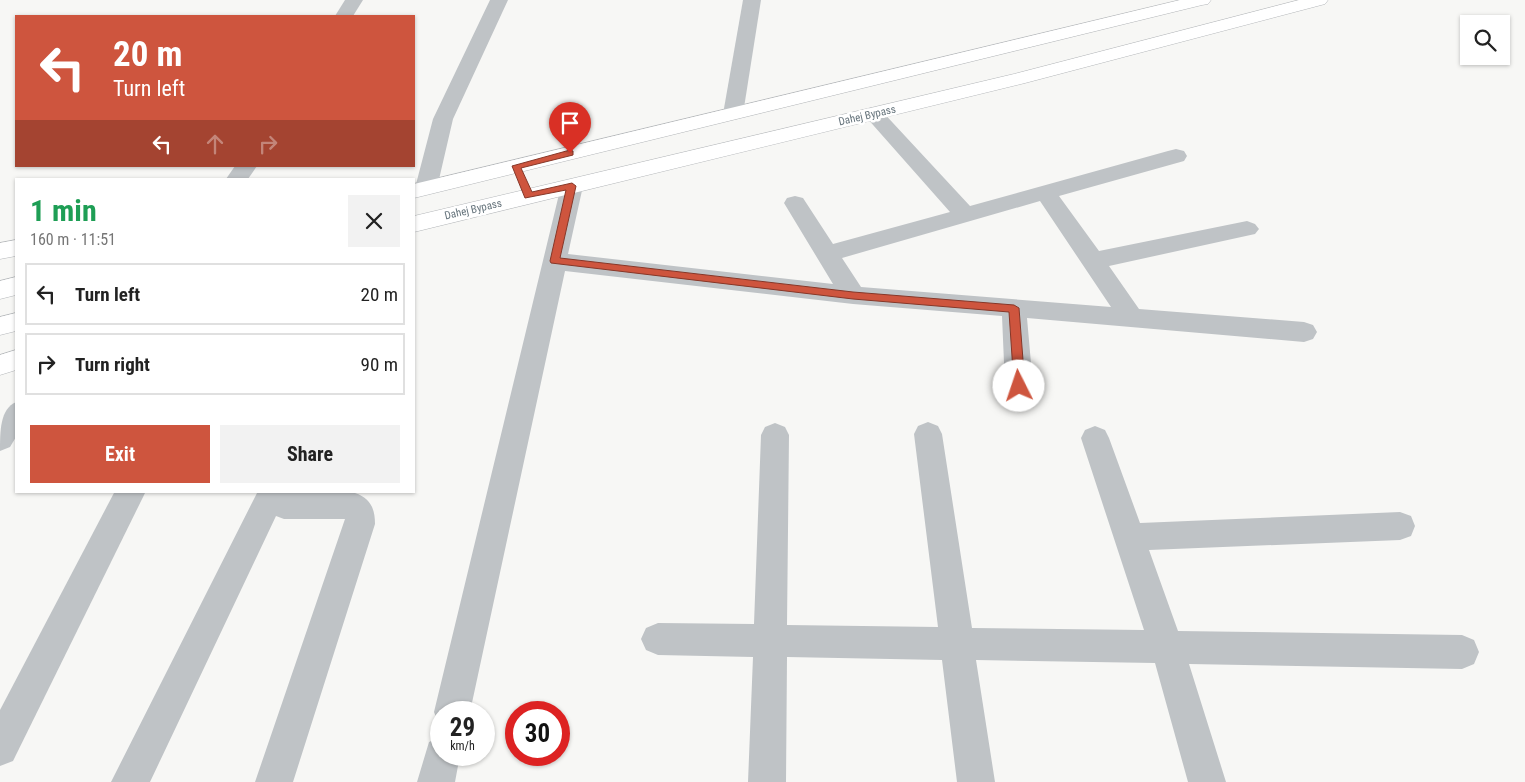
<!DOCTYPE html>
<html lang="en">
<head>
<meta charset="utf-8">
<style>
	:root { --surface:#fff; --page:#f2f2f2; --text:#222; --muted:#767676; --line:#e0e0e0; --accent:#ce553e }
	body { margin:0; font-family:"Roboto Condensed",sans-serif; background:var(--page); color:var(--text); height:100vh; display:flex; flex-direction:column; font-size:19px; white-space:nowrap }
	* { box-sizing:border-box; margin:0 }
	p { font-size:16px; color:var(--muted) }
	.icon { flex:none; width:28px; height:28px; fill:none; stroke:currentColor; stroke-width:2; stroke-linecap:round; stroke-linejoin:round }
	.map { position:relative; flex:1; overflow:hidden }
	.side { position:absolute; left:15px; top:178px; width:400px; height:315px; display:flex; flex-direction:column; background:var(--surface); border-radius:0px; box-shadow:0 1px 4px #0004 }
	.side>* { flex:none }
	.hud { position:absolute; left:15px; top:15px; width:400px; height:152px; border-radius:0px; box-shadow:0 1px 4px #0004; background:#ce553e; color:#fff; overflow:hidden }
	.controls { position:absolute; left:1460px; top:15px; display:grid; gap:10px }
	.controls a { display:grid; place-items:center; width:50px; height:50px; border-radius:0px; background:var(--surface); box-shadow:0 1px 4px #0004; font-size:25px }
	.speed { position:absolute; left:430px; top:701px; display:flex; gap:10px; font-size:25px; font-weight:700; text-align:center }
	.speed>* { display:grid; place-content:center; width:65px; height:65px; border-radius:50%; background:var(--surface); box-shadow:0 1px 4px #0004; line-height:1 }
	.speed small { font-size:12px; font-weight:400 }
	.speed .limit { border:8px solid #d22; background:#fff; color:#111 }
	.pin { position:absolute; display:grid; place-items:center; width:42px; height:42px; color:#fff; margin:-51px -21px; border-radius:50% 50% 50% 0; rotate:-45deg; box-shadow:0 0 5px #0007 }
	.pin .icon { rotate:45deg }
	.me { position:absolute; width:55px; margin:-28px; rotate:356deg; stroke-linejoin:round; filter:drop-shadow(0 0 4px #0008) }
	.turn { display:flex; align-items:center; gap:18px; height:105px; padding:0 15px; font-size:22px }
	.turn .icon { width:65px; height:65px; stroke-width:2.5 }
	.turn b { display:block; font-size:35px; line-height:42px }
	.lanes { display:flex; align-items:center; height:48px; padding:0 15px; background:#0003; justify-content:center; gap:25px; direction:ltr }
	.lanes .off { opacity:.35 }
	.round { display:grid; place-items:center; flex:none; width:52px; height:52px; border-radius:0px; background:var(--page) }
	.summary { display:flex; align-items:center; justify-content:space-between; height:85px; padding:0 15px }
	h1 { font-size:30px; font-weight:700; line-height:38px; color:#1e9e55 }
	.button { display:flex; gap:10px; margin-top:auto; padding:10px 15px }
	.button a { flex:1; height:58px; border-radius:0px; background:var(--accent); color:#fff; font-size:20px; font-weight:700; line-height:58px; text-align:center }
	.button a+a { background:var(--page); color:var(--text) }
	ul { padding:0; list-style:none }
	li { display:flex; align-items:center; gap:15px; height:62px; margin:0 10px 8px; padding:0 5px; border:2px solid var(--line); border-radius:0px }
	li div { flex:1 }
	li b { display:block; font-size:19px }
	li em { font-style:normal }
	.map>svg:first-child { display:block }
</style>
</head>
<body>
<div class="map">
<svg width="1525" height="782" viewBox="0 0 1525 782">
	<rect width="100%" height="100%" fill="#f7f7f5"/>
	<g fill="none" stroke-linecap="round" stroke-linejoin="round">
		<!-- highway casing -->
		<g stroke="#b3b6b9" stroke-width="1">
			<g id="highway">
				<polygon points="1180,0 1211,0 1208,4 1202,5 414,198 414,184"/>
				<polygon points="1299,0 1328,0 1325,4 1025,83 414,232 414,216 1014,74"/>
				<polygon points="16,240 16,256 0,259 0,243"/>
				<polygon points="16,277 16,295 0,299 0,281"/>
				<polygon points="16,313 16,331 0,335 0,317"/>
				<polygon points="16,350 16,370 0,375 0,355"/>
			</g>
		</g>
		<!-- minor -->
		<g fill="#bfc3c6" fill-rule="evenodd">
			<polygon points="345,0 363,0 353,16 335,16"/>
			<polygon points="490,0 508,0 453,119 437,188 434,193 426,195 418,193 415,188 433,119"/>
			<polygon points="743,0 761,0 743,114 740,118 733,120 726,118 723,114"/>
			<path d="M873,107L880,109L970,206L1168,151L1176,149L1184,151L1187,156L1184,161L1059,196L1099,251L1247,221L1255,224L1259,229L1255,234L1109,266L1139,309L1304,322L1313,325L1317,332L1313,339L1304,342L1027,318L1033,386L1029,393L1019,397L1009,393L1005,386L1002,316L853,304L565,271L470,712H441V725H439L434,712L561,186L564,181L572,179L580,181L583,186L568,254L833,284L784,203L787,198L795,196L803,198L833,244L950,212L866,117L863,113L866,109ZM1040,201L1111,307L861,287L842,258Z"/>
			<polygon points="235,166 257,166 248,179 226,179"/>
			<path d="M16,402V437L10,447L0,451C0,431 0,409 16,402Z"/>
			<polygon points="928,422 938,426 942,434 972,628 1144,630 1081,438 1085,430 1095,426 1105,430 1109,438 1140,523 1400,512 1411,516 1415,526 1411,536 1400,540 1149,550 1178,631 1462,635 1474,640 1479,652 1474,664 1462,669 1189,664 1226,782 1188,782 1155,663 976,660 995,782 957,782 942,660 787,657 786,782 748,782 753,657 658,655 646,650 641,639 646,628 658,623 754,624 761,435 765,427 775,423 785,427 789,435 787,625 938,627 914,434 918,426"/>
			<polygon points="115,491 146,491 13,761 0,766 0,710"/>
			<path d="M258,491L355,493C370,498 375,508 375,524L293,782H255L345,519H284L276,516L150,782H111Z"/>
			<polygon points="441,737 441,755 460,755 455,782 417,782 429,742"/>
		</g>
		<!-- highway -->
		<use href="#highway" fill="#fff" fill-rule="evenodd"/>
	</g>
	<!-- route -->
	<polygon fill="#ce553e" stroke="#863728" points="570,150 573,151 573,155 521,168 532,192 572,183 576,186 560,258 853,292 1014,305 1019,308 1025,386 1019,391 1014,386 1009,312 853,299 551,263 550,261 566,190 525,198 512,166"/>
	<g text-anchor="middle" stroke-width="5" stroke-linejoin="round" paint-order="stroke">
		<!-- far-street labels -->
		<g font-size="11" fill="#66747c" stroke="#fff">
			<text transform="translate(867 115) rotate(-13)" y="4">Dahej Bypass</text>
			<text transform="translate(473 209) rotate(-13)" y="4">Dahej Bypass</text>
		</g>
	</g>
</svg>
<div class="controls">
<a><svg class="icon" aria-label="search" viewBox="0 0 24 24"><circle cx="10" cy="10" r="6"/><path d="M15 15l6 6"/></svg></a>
</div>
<div class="speed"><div>29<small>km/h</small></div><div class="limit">30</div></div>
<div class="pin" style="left:570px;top:153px;background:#d93025"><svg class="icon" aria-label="arrive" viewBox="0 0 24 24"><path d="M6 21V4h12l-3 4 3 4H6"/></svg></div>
<svg class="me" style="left:1019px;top:386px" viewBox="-20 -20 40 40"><circle r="19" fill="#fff"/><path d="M0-13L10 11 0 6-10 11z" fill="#ce553e"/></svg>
<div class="hud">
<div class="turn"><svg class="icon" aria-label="left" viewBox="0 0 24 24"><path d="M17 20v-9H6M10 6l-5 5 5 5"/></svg><div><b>20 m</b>Turn left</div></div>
<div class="lanes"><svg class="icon" aria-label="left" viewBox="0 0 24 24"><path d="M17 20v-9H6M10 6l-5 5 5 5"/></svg><svg class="icon off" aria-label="ahead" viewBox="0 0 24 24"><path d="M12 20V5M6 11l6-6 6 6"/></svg><svg class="icon off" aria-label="right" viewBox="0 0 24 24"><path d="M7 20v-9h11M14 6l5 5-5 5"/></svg></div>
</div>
<section class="side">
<div class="summary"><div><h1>1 min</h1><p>160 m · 11:51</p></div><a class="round"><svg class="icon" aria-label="close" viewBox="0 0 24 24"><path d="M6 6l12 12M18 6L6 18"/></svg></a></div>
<ul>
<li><svg class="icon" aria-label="left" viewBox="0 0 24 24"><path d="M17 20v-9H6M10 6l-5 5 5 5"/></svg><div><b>Turn left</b></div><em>20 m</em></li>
<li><svg class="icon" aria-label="right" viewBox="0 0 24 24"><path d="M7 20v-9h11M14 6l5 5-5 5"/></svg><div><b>Turn right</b></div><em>90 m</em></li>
</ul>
<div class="button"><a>Exit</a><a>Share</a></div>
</section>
</div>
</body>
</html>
